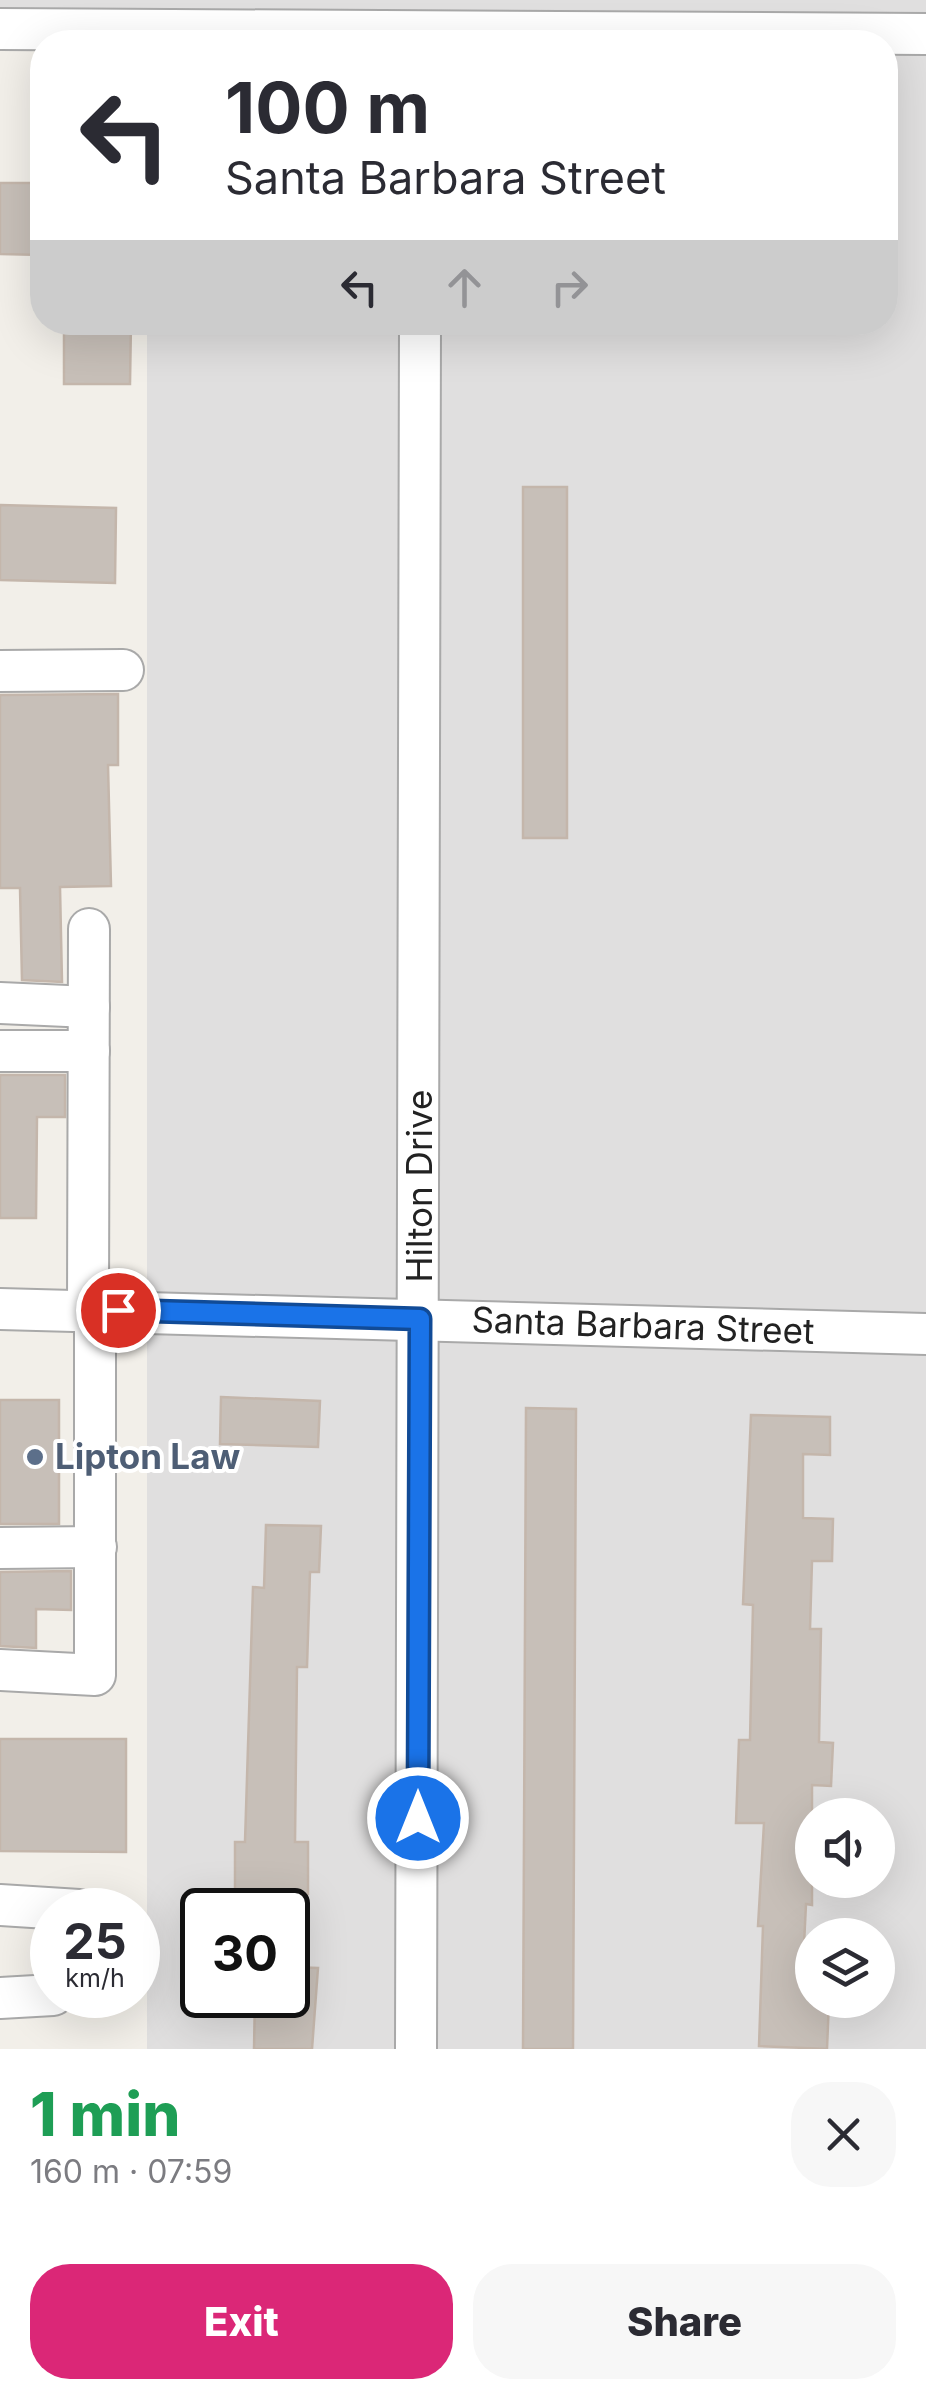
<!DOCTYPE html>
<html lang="en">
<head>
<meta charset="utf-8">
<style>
	:root { --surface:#fff; --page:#f7f7f7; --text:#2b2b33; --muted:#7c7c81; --accent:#db2777 }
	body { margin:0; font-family:Inter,sans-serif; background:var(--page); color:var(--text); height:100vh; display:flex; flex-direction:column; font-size:38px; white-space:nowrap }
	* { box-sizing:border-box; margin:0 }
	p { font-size:32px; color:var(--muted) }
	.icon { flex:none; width:55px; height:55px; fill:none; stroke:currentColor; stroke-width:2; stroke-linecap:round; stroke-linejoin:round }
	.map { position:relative; height:2049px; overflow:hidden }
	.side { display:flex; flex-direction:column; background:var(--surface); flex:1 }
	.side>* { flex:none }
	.guide { position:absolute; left:30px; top:30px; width:868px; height:305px; border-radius:40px; box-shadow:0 10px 40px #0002; background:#fff; color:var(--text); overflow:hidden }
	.controls { position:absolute; left:795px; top:1798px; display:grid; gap:20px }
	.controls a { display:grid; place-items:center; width:100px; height:100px; border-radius:50%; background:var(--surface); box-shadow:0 10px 40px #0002; font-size:50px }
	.speed { position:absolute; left:30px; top:1888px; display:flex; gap:20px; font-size:50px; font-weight:700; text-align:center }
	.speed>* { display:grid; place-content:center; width:130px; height:130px; border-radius:50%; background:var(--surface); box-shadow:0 10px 40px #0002; line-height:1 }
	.speed small { font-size:25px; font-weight:400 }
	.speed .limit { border:5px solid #111; border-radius:15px; background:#fff; color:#111 }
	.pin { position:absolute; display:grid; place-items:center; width:85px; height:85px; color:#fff; margin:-42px; border:5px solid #fff; border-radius:50%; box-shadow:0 2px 10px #0007 }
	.me { position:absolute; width:110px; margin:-55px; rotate:0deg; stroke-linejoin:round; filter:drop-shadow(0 0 8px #0008) }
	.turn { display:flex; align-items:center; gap:35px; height:210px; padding:0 30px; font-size:45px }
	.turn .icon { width:130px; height:130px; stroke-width:2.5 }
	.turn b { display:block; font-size:70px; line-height:85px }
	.lanes { display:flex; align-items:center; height:95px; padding:0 30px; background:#0003; justify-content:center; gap:50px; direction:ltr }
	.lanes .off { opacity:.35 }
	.round { display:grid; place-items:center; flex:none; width:105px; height:105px; border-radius:40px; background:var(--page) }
	.head { display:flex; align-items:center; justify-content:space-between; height:170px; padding:0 30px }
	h1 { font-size:60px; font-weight:800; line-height:75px; color:#1e9e55 }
	.cta { display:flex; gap:20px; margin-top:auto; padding:20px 30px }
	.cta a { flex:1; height:115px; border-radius:40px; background:var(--accent); color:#fff; font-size:40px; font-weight:800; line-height:115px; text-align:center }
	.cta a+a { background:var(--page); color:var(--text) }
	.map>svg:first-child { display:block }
</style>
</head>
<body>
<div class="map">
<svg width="926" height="2049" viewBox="0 0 926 2049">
	<rect width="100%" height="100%" fill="#f2efe9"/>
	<!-- residential -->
	<path fill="#e0dfdf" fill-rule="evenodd" d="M0,0H926V2049H147V323L885,322V42L0,12ZM812,1815H878V1880H812ZM202,1910H288V1995H202ZM812,1935H878V2000H812Z"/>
	<!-- building -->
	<g fill="#c7bfb8" stroke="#c4b6ab" stroke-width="2.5">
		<polygon points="0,183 42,183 42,255 0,254"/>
		<polygon points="64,322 131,322 130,384 64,384"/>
		<rect x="523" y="487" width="44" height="351"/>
		<polygon points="0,505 116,508 115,583 0,580"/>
		<polygon points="118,694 118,765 108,765 111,886 60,887 62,982 22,980 20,888 0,888 0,695"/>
		<polygon points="0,1075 65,1075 65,1117 37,1117 36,1218 0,1218"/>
		<polygon points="221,1397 320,1401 318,1447 220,1444"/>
		<rect x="0" y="1400" width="59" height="124"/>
		<polygon points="526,1408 576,1409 573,2049 523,2049"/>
		<polygon points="751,1415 830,1417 830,1455 803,1454 803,1518 833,1519 832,1561 812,1561 810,1629 821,1629 819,1742 833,1743 831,1786 812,1785 812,1905 806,1904 803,1965 812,1966 812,2000 829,2000 827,2049 759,2046 763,1926 758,1926 764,1823 736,1823 739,1740 750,1740 753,1605 743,1604"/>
		<polygon points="266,1525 321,1526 319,1572 310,1572 307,1667 297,1667 295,1842 308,1842 308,1894 297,1894 296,1910 235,1910 235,1842 245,1842 253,1587 264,1588"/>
		<polygon points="71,1571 71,1610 36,1609 36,1648 0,1646 0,1572"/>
		<polygon points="0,1739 126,1739 126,1852 0,1851"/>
		<polygon points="288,1967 318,1968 312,2049 254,2049 255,1995 288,1995"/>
	</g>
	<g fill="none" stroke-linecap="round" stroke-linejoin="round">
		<!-- minor casing -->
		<g stroke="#a9a9a9" stroke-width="44">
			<g id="minor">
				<polyline points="0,29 926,34"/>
				<polyline points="0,671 123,670"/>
				<polyline points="0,1003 89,1007"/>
				<polyline points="0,1051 89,1051"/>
				<polyline points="0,1309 926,1334"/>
				<polyline points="88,1309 89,929"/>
				<polyline points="0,1548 96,1547"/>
				<polyline points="0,1670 95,1675 95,1309"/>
				<polyline points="0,1905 79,1910"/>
				<polyline points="0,1998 53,1995"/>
				<polyline points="416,2049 420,322"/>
			</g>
		</g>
		<!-- minor -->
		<use href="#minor" stroke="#fff" stroke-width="40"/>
	</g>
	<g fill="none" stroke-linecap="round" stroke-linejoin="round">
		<!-- route casing -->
		<g stroke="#114b97" stroke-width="25">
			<polyline id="route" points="118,1310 420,1319 418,1818"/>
		</g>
		<!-- route -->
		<use href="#route" stroke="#1a73e8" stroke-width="18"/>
	</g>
	<!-- markers -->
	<circle fill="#5c6f8a" stroke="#fff" stroke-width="4" cx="35" cy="1457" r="10"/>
	<g text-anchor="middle" stroke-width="8" stroke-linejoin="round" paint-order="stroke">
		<!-- street labels -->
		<g font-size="35" fill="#222" stroke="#fff">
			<text transform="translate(420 1186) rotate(-90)" y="12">Hilton Drive</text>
			<text transform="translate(643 1326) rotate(2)" y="12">Santa Barbara Street</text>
		</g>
		<!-- service labels -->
		<g font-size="35" font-weight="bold" fill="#4e5e75" stroke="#fff" text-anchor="start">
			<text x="55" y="1469">Lipton Law</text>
		</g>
	</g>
</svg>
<div class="controls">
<a><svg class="icon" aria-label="sound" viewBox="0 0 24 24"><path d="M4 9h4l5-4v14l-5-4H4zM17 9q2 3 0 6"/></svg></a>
<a><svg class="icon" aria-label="layers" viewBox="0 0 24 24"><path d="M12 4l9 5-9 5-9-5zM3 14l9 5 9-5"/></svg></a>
</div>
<div class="speed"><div>25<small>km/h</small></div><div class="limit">30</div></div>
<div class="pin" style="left:118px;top:1310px;background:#d93025"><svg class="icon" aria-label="arrive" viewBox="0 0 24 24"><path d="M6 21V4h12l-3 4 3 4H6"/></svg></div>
<svg class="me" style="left:418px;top:1818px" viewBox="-20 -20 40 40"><circle r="17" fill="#1a73e8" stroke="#fff" stroke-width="3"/><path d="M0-11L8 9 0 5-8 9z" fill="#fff"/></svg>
<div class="guide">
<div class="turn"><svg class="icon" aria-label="left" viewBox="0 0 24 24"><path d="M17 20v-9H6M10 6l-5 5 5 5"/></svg><div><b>100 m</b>Santa Barbara Street</div></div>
<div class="lanes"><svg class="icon" aria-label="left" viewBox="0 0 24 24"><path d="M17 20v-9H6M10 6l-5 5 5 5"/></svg><svg class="icon off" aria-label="ahead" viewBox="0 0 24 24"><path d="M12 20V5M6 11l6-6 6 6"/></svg><svg class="icon off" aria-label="right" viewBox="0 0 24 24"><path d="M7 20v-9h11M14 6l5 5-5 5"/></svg></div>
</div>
</div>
<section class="side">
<div class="head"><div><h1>1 min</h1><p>160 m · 07:59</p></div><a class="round"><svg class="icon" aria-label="close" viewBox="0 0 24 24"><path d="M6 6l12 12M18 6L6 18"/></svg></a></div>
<div class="cta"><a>Exit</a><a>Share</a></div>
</section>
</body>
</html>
